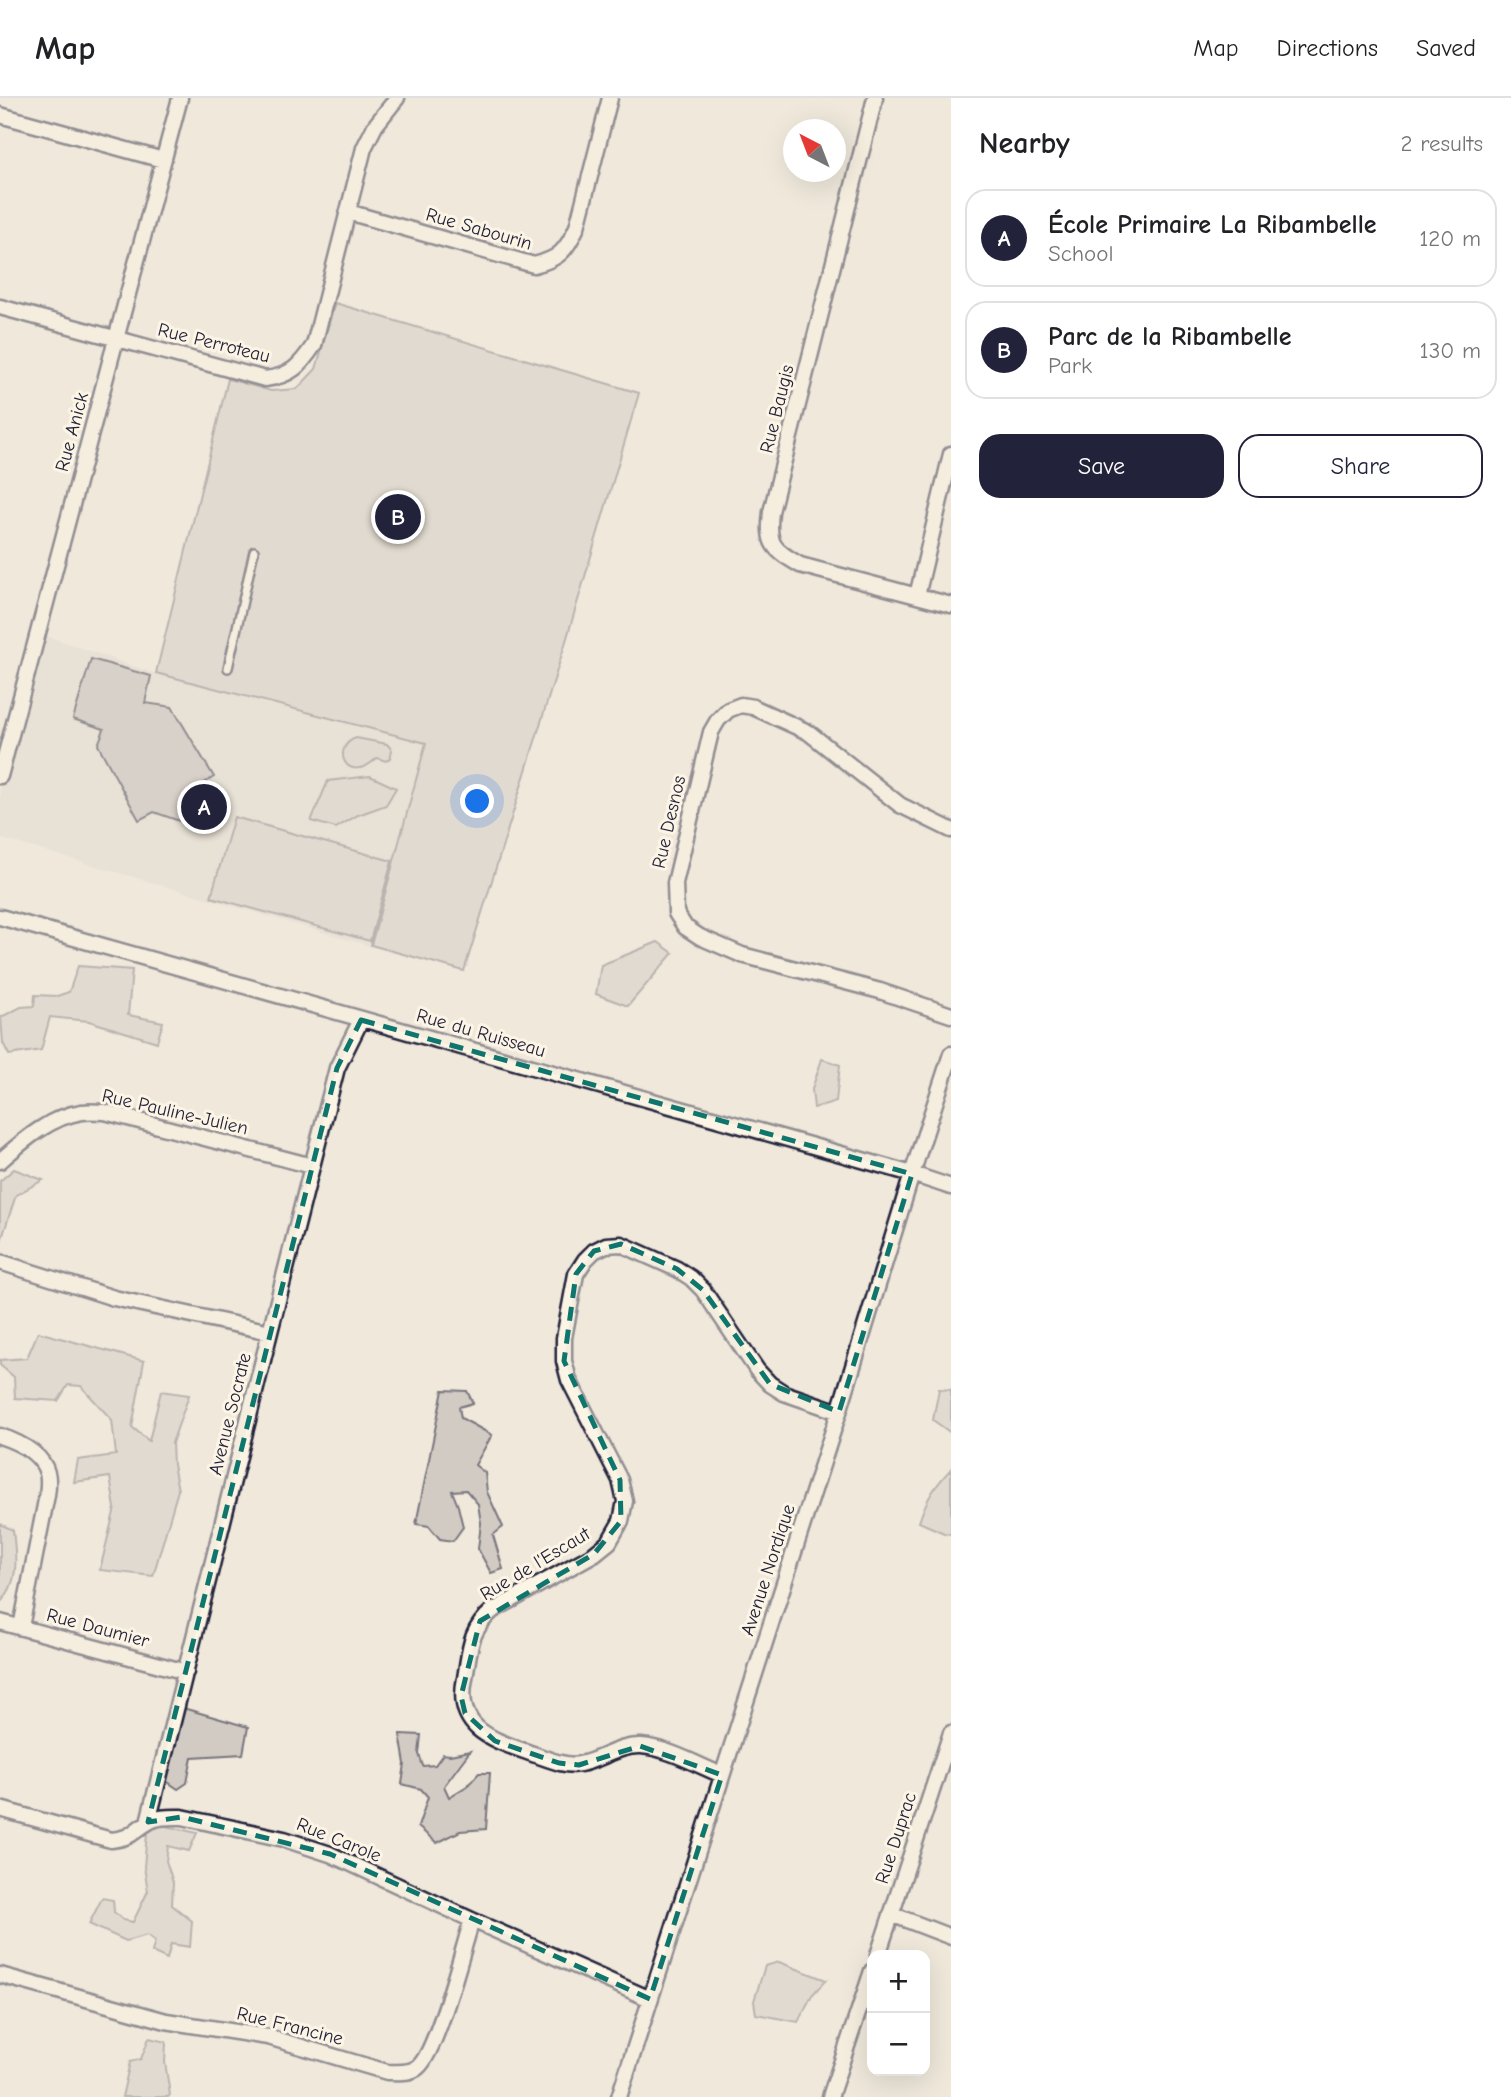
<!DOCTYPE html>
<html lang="en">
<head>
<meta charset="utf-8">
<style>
	:root { --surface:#fff; --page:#f6f6f6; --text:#202124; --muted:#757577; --line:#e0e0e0; --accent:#22223b }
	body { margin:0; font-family:"Comic Neue",sans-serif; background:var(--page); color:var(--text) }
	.controls { position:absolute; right:21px; bottom:21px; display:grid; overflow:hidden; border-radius:14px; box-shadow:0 7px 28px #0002 }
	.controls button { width:63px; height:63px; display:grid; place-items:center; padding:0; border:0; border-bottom:2px solid var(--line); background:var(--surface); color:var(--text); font:35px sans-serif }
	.compass { position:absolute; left:783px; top:21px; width:63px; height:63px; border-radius:50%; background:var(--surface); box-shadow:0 7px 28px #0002; rotate:318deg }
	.you { position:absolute; left:478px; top:704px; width:24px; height:24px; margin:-18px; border:5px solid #fff; border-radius:50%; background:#1a73e8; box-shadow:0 0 0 10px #1a73e833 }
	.badge { display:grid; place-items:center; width:46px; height:46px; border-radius:50%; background:var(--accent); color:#fff; font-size:23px; font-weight:700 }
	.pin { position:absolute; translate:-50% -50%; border:4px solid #fff; box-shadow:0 2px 7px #0006 }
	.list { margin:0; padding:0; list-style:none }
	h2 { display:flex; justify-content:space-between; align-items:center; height:91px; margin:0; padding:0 28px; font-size:30px }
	h2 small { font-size:23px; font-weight:400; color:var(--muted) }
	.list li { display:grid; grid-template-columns:46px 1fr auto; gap:21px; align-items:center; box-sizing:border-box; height:98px; margin:0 14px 14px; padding:0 14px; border:2px solid var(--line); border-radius:21px }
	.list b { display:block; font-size:26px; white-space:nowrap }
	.list p { margin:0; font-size:23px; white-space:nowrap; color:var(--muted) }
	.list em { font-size:23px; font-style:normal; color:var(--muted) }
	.actions { display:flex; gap:14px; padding:21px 28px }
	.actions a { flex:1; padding:16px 0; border:2px solid var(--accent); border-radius:21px; text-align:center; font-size:24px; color:var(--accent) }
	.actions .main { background:var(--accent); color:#fff }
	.map { position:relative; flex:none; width:951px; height:1999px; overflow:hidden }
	header { display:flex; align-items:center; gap:42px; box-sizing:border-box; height:98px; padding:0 35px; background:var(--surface); border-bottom:2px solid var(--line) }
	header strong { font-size:33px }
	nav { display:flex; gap:38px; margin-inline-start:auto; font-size:24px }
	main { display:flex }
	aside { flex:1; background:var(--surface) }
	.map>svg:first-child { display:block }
	.built { fill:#e0d9cf }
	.green { fill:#d1cbc3; stroke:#7a767f; stroke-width:2 }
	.building { fill:#bcb7b3; stroke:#22223b; stroke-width:2 }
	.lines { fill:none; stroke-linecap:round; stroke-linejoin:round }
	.service-casing { stroke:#22223b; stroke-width:12 }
	.minor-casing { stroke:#22223b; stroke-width:19 }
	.service { stroke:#fcf5e5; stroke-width:7 }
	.minor { stroke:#fcf5e5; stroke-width:14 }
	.marked { fill:none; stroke:#0f766e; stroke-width:5; stroke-dasharray:14 9; stroke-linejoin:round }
	.labels { text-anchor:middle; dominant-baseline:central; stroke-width:6; stroke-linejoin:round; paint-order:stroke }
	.street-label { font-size:19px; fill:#22223b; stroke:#fcf5e5 }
</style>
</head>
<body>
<header>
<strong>Map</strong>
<nav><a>Map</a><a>Directions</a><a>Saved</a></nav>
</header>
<main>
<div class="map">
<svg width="951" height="1999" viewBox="0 0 951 1999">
	<rect width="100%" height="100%" fill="#efe8db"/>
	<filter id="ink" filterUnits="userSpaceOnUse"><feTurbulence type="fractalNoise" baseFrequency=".0143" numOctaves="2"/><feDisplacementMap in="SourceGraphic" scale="14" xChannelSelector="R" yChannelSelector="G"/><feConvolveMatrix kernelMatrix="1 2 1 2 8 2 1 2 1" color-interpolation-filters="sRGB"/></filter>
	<g filter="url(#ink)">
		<path class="built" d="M 38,535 L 150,574 L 426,645 L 371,846 L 408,859 L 0,740 L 0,678 Z"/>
		<path class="green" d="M 335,205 L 639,295 L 566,543 L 464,873 L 371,847 L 426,645 L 156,575 L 228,281 L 271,293 L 297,291 L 316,271 Z
			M 356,640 L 387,646 L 392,652 L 390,660 L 386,663 L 377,660 C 346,689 330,649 356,640 Z
			M 370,678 L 396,690 L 386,707 L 358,717 L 336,730 L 311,723 L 328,683 Z
			M 234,719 L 392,763 L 370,843 L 211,799 Z
			M 658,844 L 673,855 L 628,908 L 596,896 L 601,867 Z
			M 78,868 L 132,872 L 128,917 L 163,924 L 157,944 L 89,923 L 50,919 L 41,952 L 9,957 L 3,945 L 1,919 L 21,909 L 34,908 L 35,897 L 57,898 L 69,894 Z
			M 822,961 L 840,967 L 836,1003 L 814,1010 L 812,991 Z
			M 14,1071 L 43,1082 L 16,1097 L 0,1146 L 0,1083 Z
			M 38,1234 L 144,1263 L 132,1329 L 149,1343 L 161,1293 L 189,1297 L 172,1345 L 173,1367 L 178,1392 L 153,1478 L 100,1472 L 115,1410 L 110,1379 L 74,1384 L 78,1362 L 116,1357 L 112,1322 L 81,1288 L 68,1287 L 58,1303 L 15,1300 L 14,1279 L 0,1267 L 0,1262 L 27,1260 Z
			M 939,1291 L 951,1292 L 951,1335 L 933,1322 Z
			M 443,1292 L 467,1293 L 473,1305 L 459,1309 L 461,1320 L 492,1337 L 475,1367 L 485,1375 L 487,1394 L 503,1429 L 493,1437 L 503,1471 L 491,1475 L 478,1451 L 481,1425 L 478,1406 L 466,1392 L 452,1393 L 458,1408 L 463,1429 L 453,1443 L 440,1441 L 429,1428 L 416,1426 Z
			M 951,1371 L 951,1436 L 944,1435 L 919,1424 C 927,1400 934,1389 951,1371 Z
			M 0,1426 L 13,1432 C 16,1459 20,1484 0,1505 Z
			M 183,1610 L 248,1629 L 243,1656 L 192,1659 L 187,1685 L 178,1691 L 165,1682 Z
			M 400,1636 L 421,1637 L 419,1656 L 423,1668 L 435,1667 L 443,1656 L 450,1657 L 470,1653 L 444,1688 L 449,1699 L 467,1688 L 479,1675 L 490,1675 L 486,1731 L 460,1733 L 437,1745 L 418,1729 L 428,1699 L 421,1691 L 402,1686 L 405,1666 Z
			M 148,1724 L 197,1735 L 189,1753 L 168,1748 L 166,1763 L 173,1784 L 172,1807 L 192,1823 L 190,1849 L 171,1846 L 167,1861 L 152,1854 L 155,1843 L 147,1837 L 126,1843 L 89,1826 L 102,1800 L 113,1802 L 114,1814 L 123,1822 L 133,1824 L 148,1793 L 144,1769 Z
			M 779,1864 L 826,1882 L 812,1897 L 798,1924 L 756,1916 L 754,1903 L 765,1868 Z
			M 149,1940 L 166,1944 L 165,1964 L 170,1997 L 168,1999 L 122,1999 L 130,1964 L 141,1961 Z"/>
		<path class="building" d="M 91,561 L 151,578 L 145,605 L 172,609 L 214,679 L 198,689 L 188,726 L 154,714 L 139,722 L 98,647 L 104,631 L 73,621 Z"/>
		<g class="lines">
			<g class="service-casing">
				<path id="service" d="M 228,570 L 254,453"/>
			</g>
			<g class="minor-casing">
				<path id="minor" d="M 875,0 L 771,414 C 767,447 773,451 800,467 L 951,507
					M 0,17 L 163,62
					M 348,114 L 534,167 C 559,161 566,153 577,129 L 610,0
					M 0,209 L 265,281 C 291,278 300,268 314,247 L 364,50 L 375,28 L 397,0
					M 917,498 L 951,356
					M 0,678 L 180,0
					M 951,732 L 900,707 L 808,634 L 753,609 L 741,607 L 728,612 L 718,622 L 711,634 L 675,785 L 676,815 L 685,829 L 700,839 L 742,857 L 880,893 L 951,917
					M 0,819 L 912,1076 L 951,1089
					M 0,1063 C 23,1043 51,1018 82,1014 C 90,1013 98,1014 105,1014 L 312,1068
					M 0,1164 L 114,1200 L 270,1234
					M 0,1338 C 18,1344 42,1355 47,1375 C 49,1381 48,1390 47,1397 L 21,1529
					M 0,1524 L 186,1574
					M 722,1677 C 697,1667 668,1650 641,1648 C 619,1647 601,1662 580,1666 C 565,1669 548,1661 533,1656 C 493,1642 454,1632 465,1580 C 470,1552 469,1533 492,1513 L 594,1456 L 609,1444 L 621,1423 L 625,1403 L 620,1382 L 569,1282 L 564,1263 L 564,1240 L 576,1176 L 585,1162 L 594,1153 L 606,1147 L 621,1146 L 677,1171 L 691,1180 L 703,1192 L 757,1272 L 770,1286 L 784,1295 L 839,1314
					M 0,1711 L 111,1742 C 134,1739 130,1735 147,1725 C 157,1718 171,1719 182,1719 L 284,1741 L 330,1756 L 472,1822 L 650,1901
					M 148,1724 L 270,1234 L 337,970 L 361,922
					M 891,1816 L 951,1839
					M 878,1857 L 951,1635
					M 0,1877 L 166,1923 L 268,1939 L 387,1974 C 397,1974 410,1976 418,1969 C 437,1954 463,1850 472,1822
					M 619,1999 L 839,1314 L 912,1076 L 951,956
					M 830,1999 L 872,1873"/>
			</g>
			<use href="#service" class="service"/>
			<use href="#minor" class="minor"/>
		</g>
	</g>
	<path d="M0 0H951V1999H0ZM 361,922 L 912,1076 L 839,1314 L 770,1286 L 703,1192 L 677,1171 L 621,1146 L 594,1153 L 576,1176 L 564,1263 L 620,1382 L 621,1423 L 594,1456 L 480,1523 L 461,1598 L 465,1615 L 495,1643 L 559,1665 L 579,1667 L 640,1648 L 722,1677 L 650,1901 L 330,1756 L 182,1719 L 148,1724 L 337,970 Z" fill="#efe8db" fill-opacity=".55" fill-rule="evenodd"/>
	<path class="marked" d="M 361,922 L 912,1076 L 839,1314 L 770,1286 L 703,1192 L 677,1171 L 621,1146 L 594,1153 L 576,1176 L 564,1263 L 620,1382 L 621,1423 L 594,1456 L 480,1523 L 461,1598 L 465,1615 L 495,1643 L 559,1665 L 579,1667 L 640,1648 L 722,1677 L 650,1901 L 330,1756 L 182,1719 L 148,1724 L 337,970 Z"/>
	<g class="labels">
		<g class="street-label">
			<text transform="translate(479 131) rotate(16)">Rue Sabourin</text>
			<text transform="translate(214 245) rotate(14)">Rue Perroteau</text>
			<text transform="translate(777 311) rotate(-76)">Rue Baugis</text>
			<text transform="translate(72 334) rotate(-75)">Rue Anick</text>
			<text transform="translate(669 724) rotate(-77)">Rue Desnos</text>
			<text transform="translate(481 935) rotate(16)">Rue du Ruisseau</text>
			<text transform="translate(175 1014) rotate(13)">Rue Pauline-Julien</text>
			<text transform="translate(230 1316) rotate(-76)">Avenue Socrate</text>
			<text transform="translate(535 1466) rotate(-31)">Rue de l'Escaut</text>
			<text transform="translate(768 1472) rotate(-72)">Avenue Nordique</text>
			<text transform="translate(98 1530) rotate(15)">Rue Daumier</text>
			<text transform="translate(896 1740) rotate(-72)">Rue Duprac</text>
			<text transform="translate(339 1742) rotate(22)">Rue Carole</text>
			<text transform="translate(290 1928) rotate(14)">Rue Francine</text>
		</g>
	</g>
</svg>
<div class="controls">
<button>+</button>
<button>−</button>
</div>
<svg class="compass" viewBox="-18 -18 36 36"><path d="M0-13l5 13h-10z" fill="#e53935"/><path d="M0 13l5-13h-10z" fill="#757577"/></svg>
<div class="you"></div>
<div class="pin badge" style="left:204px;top:709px">A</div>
<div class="pin badge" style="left:398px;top:419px">B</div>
</div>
<aside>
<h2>Nearby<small>2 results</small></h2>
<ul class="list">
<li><span class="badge">A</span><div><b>École Primaire La Ribambelle</b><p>School</p></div><em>120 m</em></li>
<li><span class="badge">B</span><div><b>Parc de la Ribambelle</b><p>Park</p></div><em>130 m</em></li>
</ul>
<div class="actions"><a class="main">Save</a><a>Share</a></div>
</aside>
</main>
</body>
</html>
